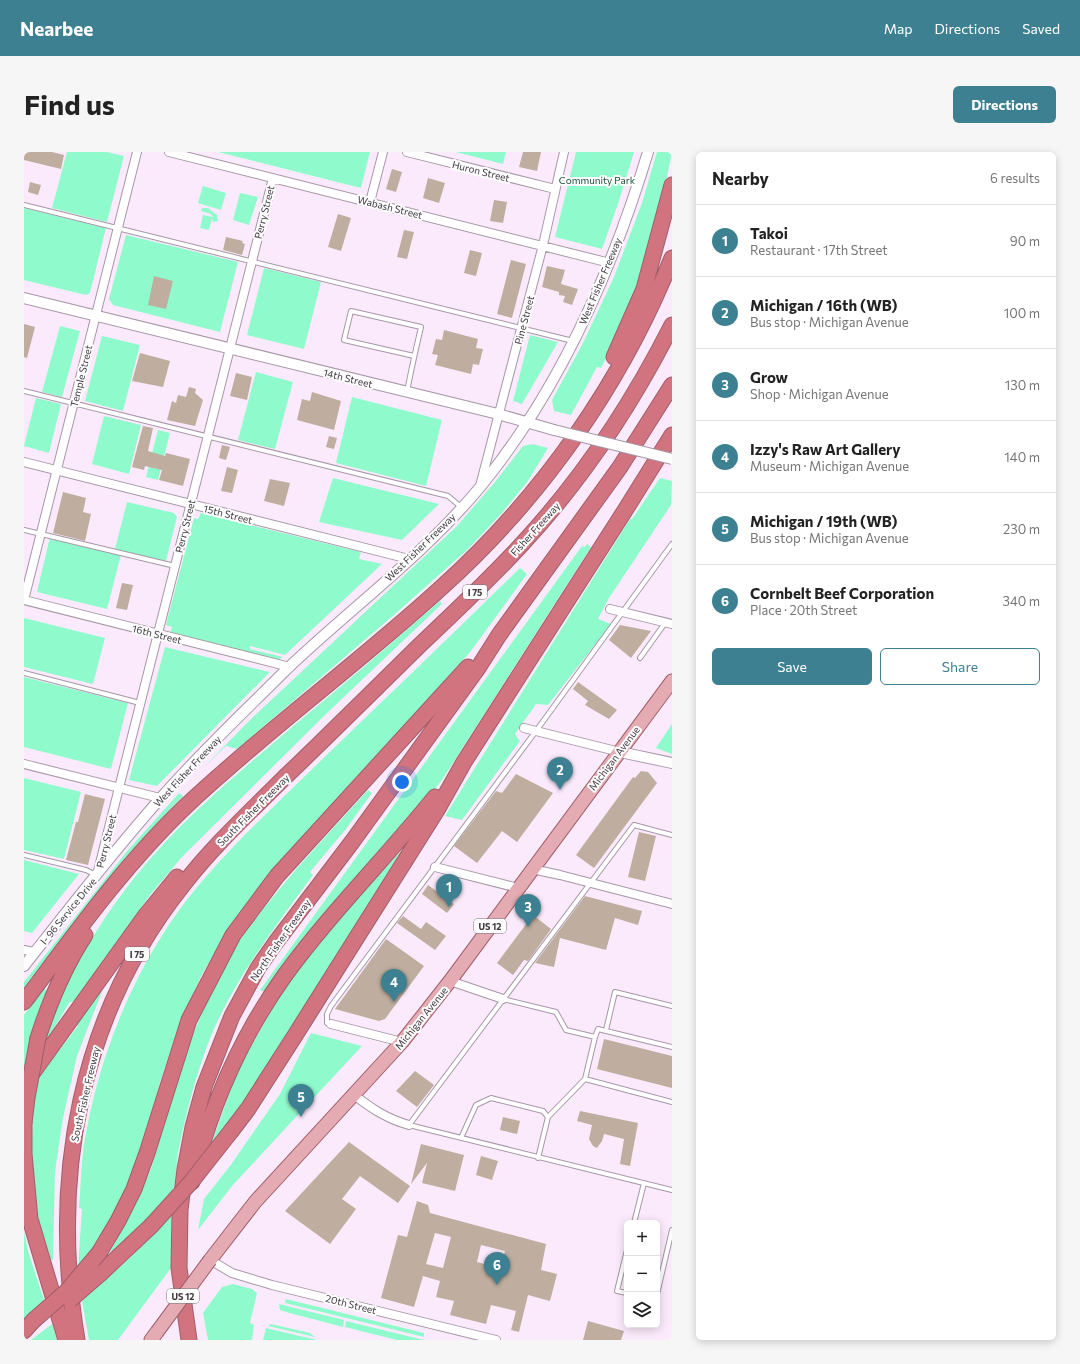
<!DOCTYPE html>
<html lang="en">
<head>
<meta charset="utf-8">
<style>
	:root { --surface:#fff; --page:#f6f6f6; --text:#222; --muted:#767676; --line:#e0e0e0; --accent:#3d8091 }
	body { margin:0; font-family:Commissioner,sans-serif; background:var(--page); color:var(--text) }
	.controls { position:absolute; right:12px; bottom:12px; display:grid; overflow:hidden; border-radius:6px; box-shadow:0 2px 10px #0003 }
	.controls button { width:36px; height:36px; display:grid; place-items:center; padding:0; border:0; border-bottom:1px solid var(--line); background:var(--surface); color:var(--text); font:20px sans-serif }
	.you { position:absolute; left:378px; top:630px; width:14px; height:14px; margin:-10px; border:3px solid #fff; border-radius:50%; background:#1a73e8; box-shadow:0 0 0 6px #1a73e833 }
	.badge { display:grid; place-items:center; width:26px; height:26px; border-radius:50%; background:var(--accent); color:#fff; font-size:13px; font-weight:700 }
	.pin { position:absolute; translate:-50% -33px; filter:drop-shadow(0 1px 2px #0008) }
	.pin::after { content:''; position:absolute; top:21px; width:14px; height:12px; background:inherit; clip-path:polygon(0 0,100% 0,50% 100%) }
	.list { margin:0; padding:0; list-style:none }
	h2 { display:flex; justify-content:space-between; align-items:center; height:52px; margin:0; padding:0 16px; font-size:17px }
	h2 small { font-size:13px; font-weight:400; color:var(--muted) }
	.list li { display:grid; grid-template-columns:26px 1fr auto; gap:12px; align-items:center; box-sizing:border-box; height:72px; padding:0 16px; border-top:1px solid var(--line) }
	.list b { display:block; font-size:15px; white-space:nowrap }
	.list p { margin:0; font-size:13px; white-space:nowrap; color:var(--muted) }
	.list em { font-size:13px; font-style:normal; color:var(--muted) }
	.actions { display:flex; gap:8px; padding:12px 16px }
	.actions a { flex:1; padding:9px 0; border:1px solid var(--accent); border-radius:6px; text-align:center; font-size:14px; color:var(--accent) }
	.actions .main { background:var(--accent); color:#fff }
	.icon { flex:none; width:22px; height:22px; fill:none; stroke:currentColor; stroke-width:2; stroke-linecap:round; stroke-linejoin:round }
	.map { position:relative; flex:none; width:648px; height:1188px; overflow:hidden; border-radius:6px }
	header { display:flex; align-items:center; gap:24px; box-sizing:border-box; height:56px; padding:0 20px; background:var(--accent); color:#fff }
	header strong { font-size:19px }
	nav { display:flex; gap:22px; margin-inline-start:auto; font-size:14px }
	.intro { display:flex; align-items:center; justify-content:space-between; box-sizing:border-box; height:96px; padding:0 24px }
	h1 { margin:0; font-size:28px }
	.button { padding:10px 18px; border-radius:6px; background:var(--accent); color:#fff; font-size:14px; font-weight:700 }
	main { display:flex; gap:24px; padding:0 24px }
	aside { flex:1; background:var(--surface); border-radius:6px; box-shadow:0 2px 10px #0003 }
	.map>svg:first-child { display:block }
	.green { fill:#8ffbcc }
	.building { fill:#bfae9f; fill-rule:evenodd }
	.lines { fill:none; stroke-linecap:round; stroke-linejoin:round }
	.service-casing { stroke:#a697a7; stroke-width:6 }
	.minor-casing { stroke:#a697a7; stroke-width:10 }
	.tertiary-casing { stroke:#a697a7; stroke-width:12 }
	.primary-casing { stroke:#9f5e69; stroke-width:15 }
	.motorway-casing { stroke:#9f5e69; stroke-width:17 }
	.service { stroke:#fff; stroke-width:4 }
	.minor { stroke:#fff; stroke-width:8 }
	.tertiary { stroke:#fff; stroke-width:10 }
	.primary { stroke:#e4abb3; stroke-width:13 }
	.motorway { stroke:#d27380; stroke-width:15 }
	.tertiary-bridge-casing { stroke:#a697a7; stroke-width:12; stroke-linecap:butt }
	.primary-bridge-casing { stroke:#9f5e69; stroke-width:15; stroke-linecap:butt }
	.motorway-bridge-casing { stroke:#9f5e69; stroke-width:17; stroke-linecap:butt }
	.tertiary-bridge { stroke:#fff; stroke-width:10 }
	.primary-bridge { stroke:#e4abb3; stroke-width:13 }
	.motorway-bridge { stroke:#d27380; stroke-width:15 }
	.labels { text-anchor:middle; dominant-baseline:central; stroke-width:4; stroke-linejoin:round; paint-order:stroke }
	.shield { fill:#fdfdfd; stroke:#787378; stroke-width:1 }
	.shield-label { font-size:9px; font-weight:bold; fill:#3f383f }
	.street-label { font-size:10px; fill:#3f383f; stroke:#fdfdfd }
	.park-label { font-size:10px; fill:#1b4c38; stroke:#fdfdfd }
</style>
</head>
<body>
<header>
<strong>Nearbee</strong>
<nav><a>Map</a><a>Directions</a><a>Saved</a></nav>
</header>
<div class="intro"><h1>Find us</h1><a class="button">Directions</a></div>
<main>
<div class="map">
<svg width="648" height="1188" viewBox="0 0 648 1188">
	<rect width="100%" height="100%" fill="#fbeafb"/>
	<path class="green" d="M 43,0 L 83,0 L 100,4 L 83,70 L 28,56 Z
		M 194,0 L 346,0 L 337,36 Z
		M 432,0 L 482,0 L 479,12 Z
		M 552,0 L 610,0 L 594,52 L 578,97 L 531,85 Z
		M 633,0 L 648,0 C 634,74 613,149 577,216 L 573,215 L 547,263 L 530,259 L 528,248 L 559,191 L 590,125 L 618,51 Z
		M 179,34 L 202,41 L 197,58 L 174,51 Z
		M 216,41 L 234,45 L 225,73 L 209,68 Z
		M 0,56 L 82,76 L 66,141 L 62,143 L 0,128 Z
		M 178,56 L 184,56 L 193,63 L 194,69 L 189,70 L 188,66 L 185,78 L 176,76 L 179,63 L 189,65 L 187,62 L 177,59 Z
		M 102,83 L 214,110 L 196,180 L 89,153 L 85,147 Z
		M 240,116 L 297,130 L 280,197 L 223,183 Z
		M 36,174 L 56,179 L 38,245 L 18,240 Z
		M 506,183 L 534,190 L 498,252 L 489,249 Z
		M 78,184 L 116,193 L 99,259 L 61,249 Z
		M 232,220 L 269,230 L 251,297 L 214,288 Z
		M 328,245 L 418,268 L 402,334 L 312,311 Z
		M 12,246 L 37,252 L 25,301 L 0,294 Z
		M 80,264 L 117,273 L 105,322 L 68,312 Z
		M 134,278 L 146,281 L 134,328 L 122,325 Z
		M 509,292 L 524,296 L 504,329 L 477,362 L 443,398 L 370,463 L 213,597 L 202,594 L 179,616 L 227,567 L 433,374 L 471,330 L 499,294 Z
		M 309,326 L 415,352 L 378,388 L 295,370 Z
		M 636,326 L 648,329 L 647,353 L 585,446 L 574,467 L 587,472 L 524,553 L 512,552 L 491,582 L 496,589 L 438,668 L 421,664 L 606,367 L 608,367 Z
		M 103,350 L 150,361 L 153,365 L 142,409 L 91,397 Z
		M 177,361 L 337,400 L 335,407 L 358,412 L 261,503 L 226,494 L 226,497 L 259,505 L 254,508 L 146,481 L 148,475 L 142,473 L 145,461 L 170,366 L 174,367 Z
		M 26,385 L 97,403 L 83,457 L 13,440 Z
		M 563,392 L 567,395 L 418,628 C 361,701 295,766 240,840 L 236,838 L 558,394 L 561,395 Z
		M 496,416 L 503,422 L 447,499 L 311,651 L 207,774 L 178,822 L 153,879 L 137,927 L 116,1006 L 96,1050 L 69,1100 L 54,1116 L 58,1057 L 55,1056 C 57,1030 57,1002 63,976 C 76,908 102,840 139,782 C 176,723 229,675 279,626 C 351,556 424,487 496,416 Z
		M 416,449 L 418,452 L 301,563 L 158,705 L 126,743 L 52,848 L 45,851 L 20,893 C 47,801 110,715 181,651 C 209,625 239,600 268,575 C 318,534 367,492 416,449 Z
		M 0,466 L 81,486 L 69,532 L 0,515 Z
		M 141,495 L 246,520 L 133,634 L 105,628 Z
		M 0,525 L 104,551 L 87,617 L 0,595 Z
		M 648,572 L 648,602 L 632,596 Z
		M 0,626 L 57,640 L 40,707 L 0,698 Z
		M 344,638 L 348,641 L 322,677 L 286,720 L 289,723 C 252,774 211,826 187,884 C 172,922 162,961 154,1001 C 152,1013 153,1028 148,1040 C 145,1051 100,1089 89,1099 L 86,1100 L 112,1052 L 127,1017 L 162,901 L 177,863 L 213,792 L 239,757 L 274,715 Z
		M 155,641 L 159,644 C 99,704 50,773 0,840 L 0,830 L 104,698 Z
		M 379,697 L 382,699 L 213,961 L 187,993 L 213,920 L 248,857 L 270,823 L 326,754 Z
		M 0,708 L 55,722 L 8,781 L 0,779 Z
		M 76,835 L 79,837 L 53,904 L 39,966 L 31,1020 L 29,1108 L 24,1109 L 15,1069 L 7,1014 L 9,957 L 13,927 L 54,874 L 51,871 Z
		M 20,836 L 23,839 L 7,889 L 0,919 L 0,863 Z
		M 287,881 L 338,894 L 208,1034 L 174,1078 L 180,1047 L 206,1014 L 256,942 Z
		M 147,1063 L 147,1116 L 94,1188 L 65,1188 L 58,1149 L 108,1104 Z
		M 0,1079 L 4,1099 L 21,1151 L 0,1169 Z
		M 209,1132 L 228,1137 L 233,1141 L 226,1171 L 230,1173 L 228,1188 L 184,1188 L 179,1161 L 198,1135 Z
		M 262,1147 L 400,1181 L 400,1185 L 261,1151 Z
		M 255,1152 L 320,1168 L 319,1175 L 262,1160 L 256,1158 Z
		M 322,1169 L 400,1188 L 373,1188 L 321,1175 Z
		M 28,1172 L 33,1188 L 7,1188 Z
		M 247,1172 L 286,1181 L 291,1185 L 244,1174 Z
		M 242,1176 L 293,1188 L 239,1188 Z"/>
	<path class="building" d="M 0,0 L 28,0 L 40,3 L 37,17 L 0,8 Z
		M 499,0 L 517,0 L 513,19 L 495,15 Z
		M 368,17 L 378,20 L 372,40 L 362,37 Z
		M 404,26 L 421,31 L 415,51 L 399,46 Z
		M 6,30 L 17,33 L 14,43 L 4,40 Z
		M 470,48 L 483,50 L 479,71 L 466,69 Z
		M 314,62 L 327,66 L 317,99 L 304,95 Z
		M 380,78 L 390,80 L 383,107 L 373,105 Z
		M 202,85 L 219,89 L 218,91 L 221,92 L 218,103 L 199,98 Z
		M 446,98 L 458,101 L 452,124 L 440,121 Z
		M 487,108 L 502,112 L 488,166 L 473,162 Z
		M 523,114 L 541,118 L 537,132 L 554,137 L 548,153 L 539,150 L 541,144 L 535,143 L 535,140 L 518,135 Z
		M 130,124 L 149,129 L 142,157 L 124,153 Z
		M 0,172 L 11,175 L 3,206 L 0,205 Z
		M 420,178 L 454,187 L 452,196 L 459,197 L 455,213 L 449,212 L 447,222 L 411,213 L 414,203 L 408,202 L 412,187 L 418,188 Z
		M 116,201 L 146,209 L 139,235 L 108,229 Z
		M 212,221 L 228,225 L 223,248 L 206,244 Z
		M 165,235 L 172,237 L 171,241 L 179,248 L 171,274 L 143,268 L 148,249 L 152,251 L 154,243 L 162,245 Z
		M 288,240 L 317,249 L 310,278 L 273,268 L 278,247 L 286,249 Z
		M 119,274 L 129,276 L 124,299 L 141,304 L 142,301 L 166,307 L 159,334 L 135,328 L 138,318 L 121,314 L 120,318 L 108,315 Z
		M 305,284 L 313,286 L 310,297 L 302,295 Z
		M 198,293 L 206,295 L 202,308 L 195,306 Z
		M 203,315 L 214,318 L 208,341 L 197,339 Z
		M 246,327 L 266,331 L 260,354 L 240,349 Z
		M 39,340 L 62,346 L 59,360 L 67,362 L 61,389 L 29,381 Z
		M 98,431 L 109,433 L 103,458 L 92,456 Z
		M 596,473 L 627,479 L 607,506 L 585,488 Z
		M 554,530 L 593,558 L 585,567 L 561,553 L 564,549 L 549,537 Z
		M 617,619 L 624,620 L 633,631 L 570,716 L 552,703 L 609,625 L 611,626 Z
		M 492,622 L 529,641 L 493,690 L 478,679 L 453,711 L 430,694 L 472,639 L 478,641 Z
		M 61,642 L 81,647 L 64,713 L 42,708 L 52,670 L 54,670 Z
		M 615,680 L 632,684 L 621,729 L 604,725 Z
		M 404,733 L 430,752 L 423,761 L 398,742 Z
		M 561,744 L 618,759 L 614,773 L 591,766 L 582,798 L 536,786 L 530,815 L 511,811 Z
		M 509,763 L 527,777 L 504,809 L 500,808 L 489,823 L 473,811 Z
		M 379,764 L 397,777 L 402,770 L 422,784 L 411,798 L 373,771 Z
		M 362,787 L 400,814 L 361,867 L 355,869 L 311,857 Z
		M 580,887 L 648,904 L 648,936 L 573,917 Z
		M 391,919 L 410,933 L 393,955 L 372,939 Z
		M 556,959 L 614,971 L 606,1014 L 596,1012 L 600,987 L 580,982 L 578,989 L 573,996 L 569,994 L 565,987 L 568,973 L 553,969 Z
		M 479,965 L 496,969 L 493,982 L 476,978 Z
		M 325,990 L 386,1034 L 374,1051 L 336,1024 L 318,1047 L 332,1057 L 306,1092 L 261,1059 Z
		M 397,992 L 440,1003 L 431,1039 L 398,1031 L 403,1011 L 387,1032 Z
		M 457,1004 L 474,1009 L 468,1028 L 452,1023 Z
		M 393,1049 L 404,1053 L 406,1061 L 522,1092 L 517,1118 L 533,1122 L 526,1149 L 504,1143 L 495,1180 L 487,1178 L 492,1159 L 467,1153 L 462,1172 L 426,1163 L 430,1149 L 412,1145 L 416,1129 L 399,1124 L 390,1155 L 357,1146 L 374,1083 L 383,1085 ZM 411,1081 L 427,1085 L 419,1116 L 402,1112 ZM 457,1093 L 481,1099 L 476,1116 L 453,1110 Z
		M 564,1169 L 600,1179 L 597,1188 L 559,1188 Z"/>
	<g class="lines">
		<g class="service-casing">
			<path id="service" d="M 0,53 L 549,189
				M 0,239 L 424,344 L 437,355
				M 383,240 C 387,218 392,197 397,175 L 327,159 L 320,188 L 390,204
				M 0,378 L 151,414
				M 616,506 L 641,471
				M 0,521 L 116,551
				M 648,683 L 610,673 L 385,973 L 648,1038
				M 0,703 L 62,718 L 72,723
				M 479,847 L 532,860 L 542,878 L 571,885 L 561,927 L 648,950
				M 307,872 L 303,871 L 303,862 L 307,854 L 512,579 L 648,392
				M 582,878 L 591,840 L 648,854
				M 571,885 L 574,877 L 648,895
				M 524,965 L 561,927
				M 437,986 L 452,953 L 467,946 L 519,959 L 524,965 L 514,1006
				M 610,1071 L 620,1031
				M 603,1098 L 593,1139 L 603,1141
				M 633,1142 L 648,1078"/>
		</g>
		<g class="minor-casing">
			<path id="minor" d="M 145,0 L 586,111
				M 383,0 L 531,37
				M 346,50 L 359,0
				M 0,310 L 385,407
				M 456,334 L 519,93 L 540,0
				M 0,448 L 113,0
				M 0,448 L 266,515
				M 586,457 L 648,472
				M 500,576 L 596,600
				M 0,612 L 136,646
				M 411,715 L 494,736
				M 508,717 L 536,723 L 648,752
				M 74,719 L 249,26
				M 0,798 L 10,800
				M 426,829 L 479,847
				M 307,872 L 378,890
				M 330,943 C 347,956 363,967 385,973
				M 186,1108 L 208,1121 L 248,1133 L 472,1188"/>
		</g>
		<g class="tertiary-casing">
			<path id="tertiary" d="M 0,146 L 474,262 L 530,278
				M 596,600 L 648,611
				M 0,814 C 44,758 88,701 135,648 C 175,602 220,560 263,517 C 327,456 400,403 457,334 C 536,237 588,119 624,0"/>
		</g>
		<g class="primary-casing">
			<path id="primary" d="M 186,1108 L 231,1050 L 378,890 L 426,829 L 648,529
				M 127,1188 L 133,1180"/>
		</g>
		<g class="motorway-casing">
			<path id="motorway" d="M 590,205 L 620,137 L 648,33
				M 0,850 C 51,782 101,712 163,653 C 244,577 335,511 418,435 C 518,345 598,231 648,106
				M 14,886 C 26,849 40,815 61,783
				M 4,927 L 122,763 L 153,725
				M 0,971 L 0,1002 L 6,1067 L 42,1188
				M 208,978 L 224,957 L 272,882 L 413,658 L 440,610 L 600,360 L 648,283
				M 168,1030 C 186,955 216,886 261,823 C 307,760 363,705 411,645
				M 75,1101 L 94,1069 L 110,1037 L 123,1001 L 165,868 L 209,783 L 253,724 L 444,515
				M 77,1121 L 127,1074
				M 0,1179 L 10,1168
				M 53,1188 C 26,1026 55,863 159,733 C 189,694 226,660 261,625 C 307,581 352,536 398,491 C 432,459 467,426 499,391 C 559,326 608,252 648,173
				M 165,1188 L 155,1116 L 156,1058 L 161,1017 L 169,975 L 180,935 L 208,864 L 234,816 L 252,790 L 328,690 L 454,516 L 475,483 L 596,315 L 648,233"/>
		</g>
		<use href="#service" class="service"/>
		<use href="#minor" class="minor"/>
		<use href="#tertiary" class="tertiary"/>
		<use href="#primary" class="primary"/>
		<use href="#motorway" class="motorway"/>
		<g class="tertiary-bridge-casing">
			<path id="tertiary-bridge" d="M 530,278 L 648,307"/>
		</g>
		<g class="primary-bridge-casing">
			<path id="primary-bridge" d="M 133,1180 L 186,1108"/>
		</g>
		<g class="motorway-bridge-casing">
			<path id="motorway-bridge" d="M 0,971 L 3,946 L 14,886
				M 127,1074 L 167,1030 L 208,978
				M 46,1148 L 77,1121
				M 10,1168 L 42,1140 L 75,1101"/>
		</g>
		<use href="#tertiary-bridge" class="tertiary-bridge"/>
		<use href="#primary-bridge" class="primary-bridge"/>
		<use href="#motorway-bridge" class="motorway-bridge"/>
	</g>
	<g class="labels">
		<g class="shield">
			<rect x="439" y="433" width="24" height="14" rx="3"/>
			<rect x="450" y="767" width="32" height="14" rx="3"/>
			<rect x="101" y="795" width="24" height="14" rx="3"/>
			<rect x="143" y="1137" width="32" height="14" rx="3"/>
		</g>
		<g class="shield-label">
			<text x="451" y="440">I 75</text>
			<text x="466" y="774">US 12</text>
			<text x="113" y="802">I 75</text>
			<text x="159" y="1144">US 12</text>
		</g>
		<g class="street-label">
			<text transform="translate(457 19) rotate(14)">Huron Street</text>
			<text transform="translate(366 55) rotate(14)">Wabash Street</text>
			<text transform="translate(240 60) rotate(-76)">Perry Street</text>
			<text transform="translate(576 129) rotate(-67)">West Fisher Freeway</text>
			<text transform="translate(500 168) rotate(-75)">Pine Street</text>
			<text transform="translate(57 224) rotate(-76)">Temple Street</text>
			<text transform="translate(324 226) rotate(14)">14th Street</text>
			<text transform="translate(204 362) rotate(14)">15th Street</text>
			<text transform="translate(161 374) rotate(-76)">Perry Street</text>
			<text transform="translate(511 377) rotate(-48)">Fisher Freeway</text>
			<text transform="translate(396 395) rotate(-44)">West Fisher Freeway</text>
			<text transform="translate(133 482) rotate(14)">16th Street</text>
			<text transform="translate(590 606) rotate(-53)">Michigan Avenue</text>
			<text transform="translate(163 619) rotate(-47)">West Fisher Freeway</text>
			<text transform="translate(229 658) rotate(-45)">South Fisher Freeway</text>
			<text transform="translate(82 689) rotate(-76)">Perry Street</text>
			<text transform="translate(44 759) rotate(-51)">I- 96 Service Drive</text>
			<text transform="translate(256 788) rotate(-55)">North Fisher Freeway</text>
			<text transform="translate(397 866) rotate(-51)">Michigan Avenue</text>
			<text transform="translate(61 942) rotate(-77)">South Fisher Freeway</text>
			<text transform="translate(327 1152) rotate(14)">20th Street</text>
		</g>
		<g class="park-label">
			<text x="573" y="28">Community Park</text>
		</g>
	</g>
</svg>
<div class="controls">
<button>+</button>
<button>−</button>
<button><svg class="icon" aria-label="layers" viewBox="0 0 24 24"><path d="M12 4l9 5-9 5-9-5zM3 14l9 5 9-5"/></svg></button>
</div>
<div class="you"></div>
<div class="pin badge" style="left:425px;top:755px">1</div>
<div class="pin badge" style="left:536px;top:638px">2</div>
<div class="pin badge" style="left:504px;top:775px">3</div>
<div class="pin badge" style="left:370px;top:850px">4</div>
<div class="pin badge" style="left:277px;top:965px">5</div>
<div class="pin badge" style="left:473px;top:1133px">6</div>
</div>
<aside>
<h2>Nearby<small>6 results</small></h2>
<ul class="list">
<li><span class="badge">1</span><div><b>Takoi</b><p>Restaurant · 17th Street</p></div><em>90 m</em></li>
<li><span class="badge">2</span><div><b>Michigan / 16th (WB)</b><p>Bus stop · Michigan Avenue</p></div><em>100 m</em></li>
<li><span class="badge">3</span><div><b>Grow</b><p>Shop · Michigan Avenue</p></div><em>130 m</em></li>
<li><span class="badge">4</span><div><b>Izzy's Raw Art Gallery</b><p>Museum · Michigan Avenue</p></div><em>140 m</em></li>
<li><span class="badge">5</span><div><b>Michigan / 19th (WB)</b><p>Bus stop · Michigan Avenue</p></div><em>230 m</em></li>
<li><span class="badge">6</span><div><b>Cornbelt Beef Corporation</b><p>Place · 20th Street</p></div><em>340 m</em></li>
</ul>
<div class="actions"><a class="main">Save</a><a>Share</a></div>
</aside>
</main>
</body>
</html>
